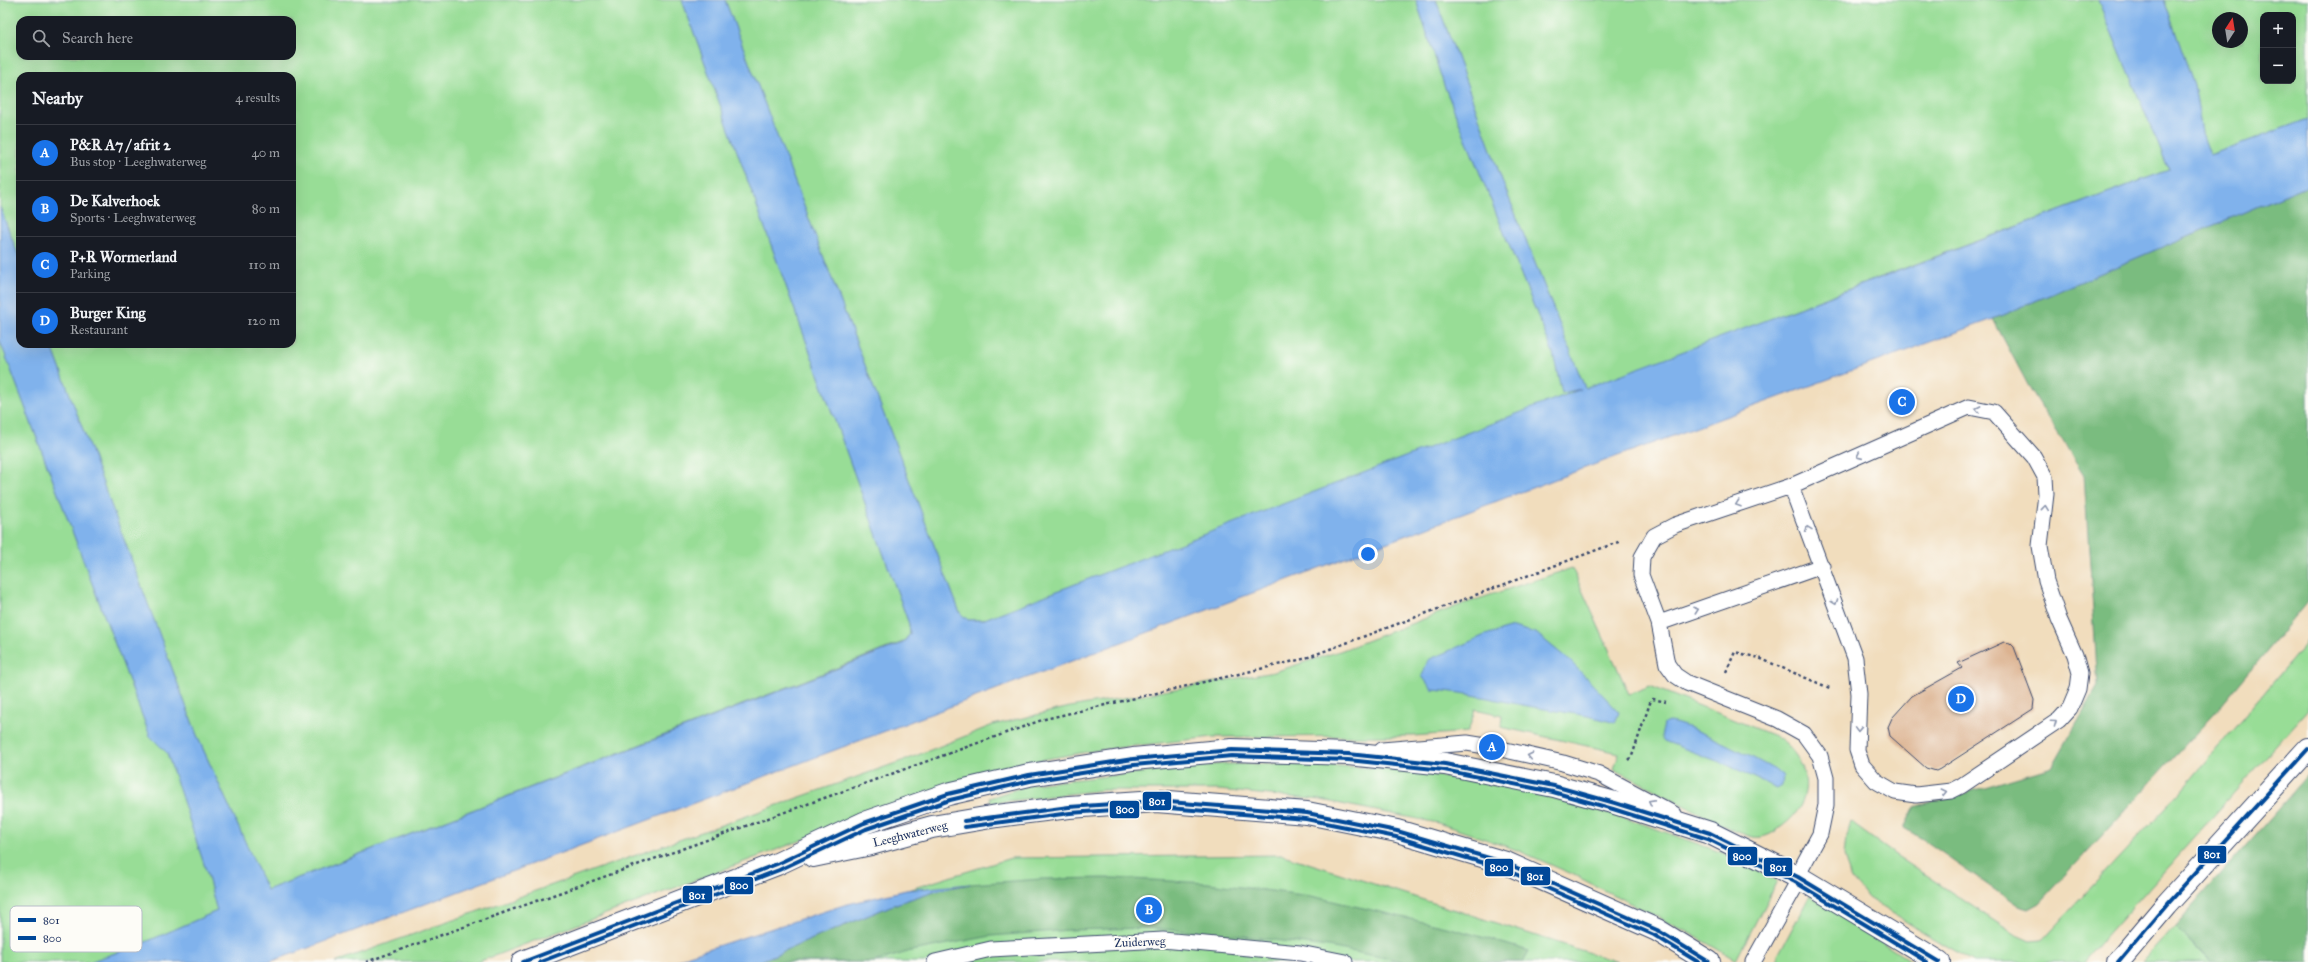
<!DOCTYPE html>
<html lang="en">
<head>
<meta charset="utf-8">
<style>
	:root { --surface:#171b24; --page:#242831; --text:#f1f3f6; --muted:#9ea1a6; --line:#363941; --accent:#1a73e8 }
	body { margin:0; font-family:"IM FELL Great Primer",serif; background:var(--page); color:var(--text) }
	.controls { position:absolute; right:12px; top:12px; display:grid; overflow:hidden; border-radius:8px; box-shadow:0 4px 16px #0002 }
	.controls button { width:36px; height:36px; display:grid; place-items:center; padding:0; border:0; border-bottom:1px solid var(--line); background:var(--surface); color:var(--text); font:20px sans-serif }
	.compass { position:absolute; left:2212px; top:12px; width:36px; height:36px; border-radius:50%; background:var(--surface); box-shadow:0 4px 16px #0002; rotate:12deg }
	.you { position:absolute; left:1368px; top:554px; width:14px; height:14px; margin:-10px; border:3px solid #fff; border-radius:50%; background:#1a73e8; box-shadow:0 0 0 6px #1a73e833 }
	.badge { display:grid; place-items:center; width:26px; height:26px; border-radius:50%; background:var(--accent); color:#fff; font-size:13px; font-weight:700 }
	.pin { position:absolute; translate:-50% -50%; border:2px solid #fff; box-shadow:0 1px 4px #0006 }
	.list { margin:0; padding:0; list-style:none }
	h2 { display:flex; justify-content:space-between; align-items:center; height:52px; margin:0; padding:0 16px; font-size:17px }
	h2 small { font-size:13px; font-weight:400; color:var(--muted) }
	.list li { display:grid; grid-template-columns:26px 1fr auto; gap:12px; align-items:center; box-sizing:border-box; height:56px; padding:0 16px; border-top:1px solid var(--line) }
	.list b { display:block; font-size:15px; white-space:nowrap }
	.list p { margin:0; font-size:13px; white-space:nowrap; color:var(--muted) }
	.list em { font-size:13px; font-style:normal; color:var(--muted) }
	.icon { flex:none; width:22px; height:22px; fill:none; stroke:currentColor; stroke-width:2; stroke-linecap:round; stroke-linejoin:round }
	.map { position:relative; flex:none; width:2308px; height:962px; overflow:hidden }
	.search { position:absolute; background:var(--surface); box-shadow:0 4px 16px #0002; left:16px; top:16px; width:280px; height:44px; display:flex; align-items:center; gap:10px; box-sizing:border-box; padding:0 14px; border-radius:12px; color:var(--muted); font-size:15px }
	.panel { position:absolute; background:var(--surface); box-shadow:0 4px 16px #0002; left:16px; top:72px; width:280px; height:276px; border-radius:12px }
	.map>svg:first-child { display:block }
	.green { fill:#98dd96; stroke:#5a867a; fill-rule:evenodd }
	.forest { fill:#7abc7f; stroke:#4a766e }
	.water { fill:#80b2ec; stroke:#4e70a5 }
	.building { fill:#dcb290 }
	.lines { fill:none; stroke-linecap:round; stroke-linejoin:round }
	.lane-casing { stroke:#3b496c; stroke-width:17 }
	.secondary-casing { stroke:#3b496c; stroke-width:24 }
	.highway-casing { stroke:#3b496c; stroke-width:24 }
	.path { stroke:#3b496c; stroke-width:2.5; stroke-dasharray:3 3; stroke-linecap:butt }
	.lane { stroke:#fff; stroke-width:15 }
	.secondary { stroke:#fff; stroke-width:22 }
	.highway { stroke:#fff; stroke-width:22 }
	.bus-1-casing { stroke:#fdfcf7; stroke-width:7 }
	.bus-2-casing { stroke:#fdfcf7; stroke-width:7 }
	.bus-1 { stroke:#004899; stroke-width:4 }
	.bus-2 { stroke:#004899; stroke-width:4 }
	.oneway { stroke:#8d97ae }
	.labels { text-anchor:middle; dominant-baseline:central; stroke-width:4; stroke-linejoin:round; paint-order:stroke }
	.street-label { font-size:12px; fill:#1b2f5e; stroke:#fdfcf7 }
	.key { fill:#fdfcf7; stroke:#b9bec9; stroke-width:1 }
	.key-label { font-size:11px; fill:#1b2f5e }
	.line-badge { stroke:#fdfcf7; stroke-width:1.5 }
	.badge-label { font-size:11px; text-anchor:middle; font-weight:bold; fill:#fff }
</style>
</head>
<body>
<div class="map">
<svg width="2308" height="962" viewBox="0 0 2308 962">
	<rect width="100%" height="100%" fill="#fdfcf7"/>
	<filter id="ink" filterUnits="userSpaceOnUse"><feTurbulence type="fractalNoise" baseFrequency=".025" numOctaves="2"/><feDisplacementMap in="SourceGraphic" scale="8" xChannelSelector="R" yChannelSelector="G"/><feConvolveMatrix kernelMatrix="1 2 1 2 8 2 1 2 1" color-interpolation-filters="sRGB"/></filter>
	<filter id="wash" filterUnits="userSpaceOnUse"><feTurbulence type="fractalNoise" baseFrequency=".012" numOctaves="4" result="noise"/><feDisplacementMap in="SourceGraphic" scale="16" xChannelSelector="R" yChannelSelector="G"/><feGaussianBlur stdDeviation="0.9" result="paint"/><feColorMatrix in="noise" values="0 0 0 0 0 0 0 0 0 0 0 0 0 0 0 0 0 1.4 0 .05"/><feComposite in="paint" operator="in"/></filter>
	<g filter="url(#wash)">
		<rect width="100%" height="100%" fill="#f1ddbd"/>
		<path class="green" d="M 0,0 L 682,0 L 909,624 L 910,634 L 903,642 L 267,890 L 198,738 L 51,344 L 292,344 L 292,76 L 20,76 L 20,260 L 0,207 ZM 20,20 L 292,20 L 292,56 L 20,56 Z
			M 725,0 L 1416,0 L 1444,85 L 1553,353 L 1562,393 L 1585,388 L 1503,183 L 1436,0 L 2098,0 L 2169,170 L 1862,284 L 982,620 L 967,620 L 960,613 Z
			M 2164,0 L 2308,0 L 2308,119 L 2210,155 L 2202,133 L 2194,85 ZM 2263,15 L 2293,15 L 2293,81 L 2263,81 ZM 2218,18 L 2242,18 L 2242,42 L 2218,42 Z
			M 0,341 L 150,736 L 167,753 L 207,873 L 217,911 L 139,945 L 89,962 L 0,962 Z
			M 1572,568 L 1629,694 L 1650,686 L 1775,736 C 1811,759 1818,801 1781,827 C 1774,833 1763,839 1753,837 C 1736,833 1719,823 1703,815 C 1673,799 1643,784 1614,769 L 1619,753 L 1501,727 L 1502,715 L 1475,709 L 1468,732 L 1413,736 L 1213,737 L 1099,750 L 1022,763 L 813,836 L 478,962 L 335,962 L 913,757 L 993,725 L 1070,707 L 1274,672 L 1340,651 L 1463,604 Z
			M 2308,641 L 2308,710 L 2083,962 L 1974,962 L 1913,926 L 1868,898 L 1851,879 L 1844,856 L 1846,836 L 1850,822 L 1894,854 L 2014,934 L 2030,941 L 2042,940 L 2182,790 Z
			M 1222,764 L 1308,764 L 1403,770 L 1516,788 L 1629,819 L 1723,853 L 1777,881 L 1736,960 L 1691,934 L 1572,874 L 1517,850 L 1438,823 L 1321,800 L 1218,790 L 1103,790 L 991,803 L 989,798 L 1032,784 Z
			M 1283,855 L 1618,962 L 674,962 L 1011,858 Z
			M 1810,895 L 1912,962 L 1778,962 L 1778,955 Z
			M 2175,926 L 2209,960 L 2212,962 L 2142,962 Z"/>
		<path class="forest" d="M 2308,185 L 2308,601 L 2220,707 L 2040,903 L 2029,909 L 2019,906 L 1924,840 L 1904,828 L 1914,808 L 2052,767 L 2098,686 L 2084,475 L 2028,385 L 1993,319 Z
			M 2308,775 L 2308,962 L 2212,962 L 2175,926 Z
			M 1112,878 L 1208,883 L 1311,896 L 1458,930 L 1529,951 L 1523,962 L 1407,962 L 1328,947 L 1236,935 L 1145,928 L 1069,930 L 991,936 L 911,951 L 874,962 L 758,962 L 893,905 L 937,890 L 970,884 L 1042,879 Z"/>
		<path class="water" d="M 682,0 L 725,0 L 960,613 L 968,620 L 982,620 L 1581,389 L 1562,393 L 1553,353 L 1444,85 L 1416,0 L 1436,0 L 1503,183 L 1585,388 L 2169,170 L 2098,0 L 2164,0 L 2194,85 L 2202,133 L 2210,155 L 2308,119 L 2308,185 L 1993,319 L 1585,468 L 295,953 L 269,962 L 89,962 L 139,945 L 217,911 L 207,873 L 167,753 L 150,736 L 0,341 L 0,207 L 20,260 L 20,344 L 51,344 L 198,738 L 267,890 L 903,643 L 910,634 L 909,624 Z
			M 1513,627 L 1536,633 L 1570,661 L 1619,712 L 1615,723 C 1587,714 1558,712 1528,706 C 1495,700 1466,692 1432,690 L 1422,676 L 1428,660 L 1485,635 Z
			M 1668,722 C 1689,723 1754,758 1775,770 L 1783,777 L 1782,785 L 1777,788 L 1725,764 L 1664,741 L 1661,737 L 1664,724 Z
			M 970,884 L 937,890 L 893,905 L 758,962 L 674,962 L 689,955 L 844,905 L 906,890 Z"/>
		<g id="blocks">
			<path class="building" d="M 2004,642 L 2010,643 L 2014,647 L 2034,700 L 2033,709 L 1940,769 L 1936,771 L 1926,768 L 1890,736 L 1888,727 L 1892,718 L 1912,696 L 1962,668 L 1958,663 Z"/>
		</g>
	</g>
	<g filter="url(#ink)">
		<use href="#blocks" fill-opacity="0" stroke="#3b496c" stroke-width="1"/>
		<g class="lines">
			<g class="lane-casing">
				<path id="lane" d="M 1659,623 L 1822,566
					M 1382,750 L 1467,743 L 1492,747 L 1563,763 L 1599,774 L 1674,814
					M 935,962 L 991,949 L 1163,940 L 1300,953 L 1345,962
					M 1753,962 L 1796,885 L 1802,867 L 1820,834 L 1826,805 L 1826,778 L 1820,756 L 1804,734 L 1777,719 L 1687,683 L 1675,675 L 1667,664 L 1659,623 L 1641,575 L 1642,557 L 1654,536 L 1675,525 L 1791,486 L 1969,407 L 1994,412 L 2034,457 L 2045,477 L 2046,494 L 2040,546 L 2046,581 L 2059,619 L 2075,655 L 2080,673 L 2078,689 L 2070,708 L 2059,720 L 1961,786 L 1951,791 L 1916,795 L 1895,792 L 1876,781 L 1862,765 L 1857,750 L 1859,694 L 1855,658 L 1791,486"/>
			</g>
			<g class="secondary-casing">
				<path id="secondary" d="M 813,856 L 871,844 L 932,827 L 997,816 L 1069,807 L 1156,801 L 1307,813 L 1397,831 L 1506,863 L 1657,930 L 1709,962
					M 523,962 L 777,864 L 864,823 L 948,794 L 1029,775 L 1133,759 L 1232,750 L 1348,754 L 1445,764 L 1554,786 L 1615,803 L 1710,833 L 1798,877 L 1939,962"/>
			</g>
			<g class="highway-casing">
				<path id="highway" d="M 2118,962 L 2166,905 L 2308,749"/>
			</g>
			<path class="path" d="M 1726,672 L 1735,652 L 1759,658 L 1832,689
				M 1628,760 L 1632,756 L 1650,703 L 1653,699 L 1666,702
				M 366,962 L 1045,719 L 1303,659 L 1621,541"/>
			<use href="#lane" class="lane"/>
			<use href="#secondary" class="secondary"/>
			<use href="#highway" class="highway"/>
			<g class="bus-1-casing">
				<path id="bus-1" d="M 964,821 L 1069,807 L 1156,801 L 1307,813 L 1397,831 L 1506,863 L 1657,930 L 1709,962
					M 523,962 L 777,864 L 864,823 L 948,794 L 1029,775 L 1133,759 L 1232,750 L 1348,754 L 1445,764 L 1554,786 L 1615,803 L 1710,833 L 1798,877 L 1939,962
					M 2118,962 L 2166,905 L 2308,749"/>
			</g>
			<g class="bus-2-casing">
				<path id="bus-2" d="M 965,827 L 1070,813 L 1156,807 L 1306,819 L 1396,837 L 1504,869 L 1654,935 L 1698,962
					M 540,962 L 779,870 L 866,829 L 950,800 L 1030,781 L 1134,765 L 1232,756 L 1348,760 L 1444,770 L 1553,792 L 1613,809 L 1708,839 L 1795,882 L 1927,962"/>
			</g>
			<use href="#bus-1" class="bus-1"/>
			<use href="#bus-2" class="bus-2"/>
		</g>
		<defs><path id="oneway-chevron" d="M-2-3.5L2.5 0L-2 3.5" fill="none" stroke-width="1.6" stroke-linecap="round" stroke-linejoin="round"/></defs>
		<g class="oneway">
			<use href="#oneway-chevron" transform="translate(1978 409) rotate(-169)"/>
			<use href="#oneway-chevron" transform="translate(1859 456) rotate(156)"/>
			<use href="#oneway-chevron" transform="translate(1738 504) rotate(161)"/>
			<use href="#oneway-chevron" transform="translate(2045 508) rotate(-84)"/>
			<use href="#oneway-chevron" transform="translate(1808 529) rotate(-111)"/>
			<use href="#oneway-chevron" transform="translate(1835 602) rotate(70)"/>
			<use href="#oneway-chevron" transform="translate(1696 610) rotate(-19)"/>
			<use href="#oneway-chevron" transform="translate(2054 723) rotate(-35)"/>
			<use href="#oneway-chevron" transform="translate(1858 729) rotate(92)"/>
			<use href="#oneway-chevron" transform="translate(1530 756) rotate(-168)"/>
			<use href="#oneway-chevron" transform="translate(1944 792) rotate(-13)"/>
			<use href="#oneway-chevron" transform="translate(1651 802) rotate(-152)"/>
		</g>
	</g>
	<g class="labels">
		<g class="street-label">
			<text transform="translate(910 834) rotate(-14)">Leeghwaterweg</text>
			<text transform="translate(1140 942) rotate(-2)">Zuiderweg</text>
		</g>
	</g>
	<rect x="10" y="906" width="132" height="46" rx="6" class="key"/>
	<rect x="18" y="918" width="18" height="4" fill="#004899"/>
	<rect x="18" y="936" width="18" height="4" fill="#004899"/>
	<g class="key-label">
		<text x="43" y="924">801</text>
		<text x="43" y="942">800</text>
	</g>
	<g class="line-badge">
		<rect x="1142" y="791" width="30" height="20" rx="4" fill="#004899"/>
		<rect x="1109" y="800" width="31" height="19" rx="4" fill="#004899"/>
		<rect x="2197" y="845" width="30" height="19" rx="4" fill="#004899"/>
		<rect x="1727" y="846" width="31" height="20" rx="4" fill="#004899"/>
		<rect x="1763" y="857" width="30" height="20" rx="4" fill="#004899"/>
		<rect x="1484" y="858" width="30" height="19" rx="4" fill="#004899"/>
		<rect x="1520" y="866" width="31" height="20" rx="4" fill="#004899"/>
		<rect x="724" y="876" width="30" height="19" rx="4" fill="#004899"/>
		<rect x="682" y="885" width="31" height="19" rx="4" fill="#004899"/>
	</g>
	<g class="badge-label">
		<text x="1157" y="805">801</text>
		<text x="1125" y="813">800</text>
		<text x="2212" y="858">801</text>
		<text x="1742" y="860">800</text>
		<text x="1778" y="871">801</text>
		<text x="1499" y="871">800</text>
		<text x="1535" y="880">801</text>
		<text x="739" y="889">800</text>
		<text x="697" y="899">801</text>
	</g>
</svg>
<div class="controls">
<button>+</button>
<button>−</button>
</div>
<svg class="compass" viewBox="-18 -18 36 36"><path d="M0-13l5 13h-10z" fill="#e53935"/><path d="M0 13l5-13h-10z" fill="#9ea1a6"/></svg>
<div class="you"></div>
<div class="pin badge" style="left:1492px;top:747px">A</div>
<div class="pin badge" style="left:1149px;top:910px">B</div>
<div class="pin badge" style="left:1902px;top:402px">C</div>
<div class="pin badge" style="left:1961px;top:699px">D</div>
<div class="search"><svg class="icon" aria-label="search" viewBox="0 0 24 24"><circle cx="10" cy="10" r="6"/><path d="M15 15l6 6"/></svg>Search here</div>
<section class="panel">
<h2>Nearby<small>4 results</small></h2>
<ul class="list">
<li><span class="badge">A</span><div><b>P&amp;R A7 / afrit 2</b><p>Bus stop · Leeghwaterweg</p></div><em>40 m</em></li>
<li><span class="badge">B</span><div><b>De Kalverhoek</b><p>Sports · Leeghwaterweg</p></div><em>80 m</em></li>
<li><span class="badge">C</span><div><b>P+R Wormerland</b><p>Parking</p></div><em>110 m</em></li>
<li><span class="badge">D</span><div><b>Burger King</b><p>Restaurant</p></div><em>120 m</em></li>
</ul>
</section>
</div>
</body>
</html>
